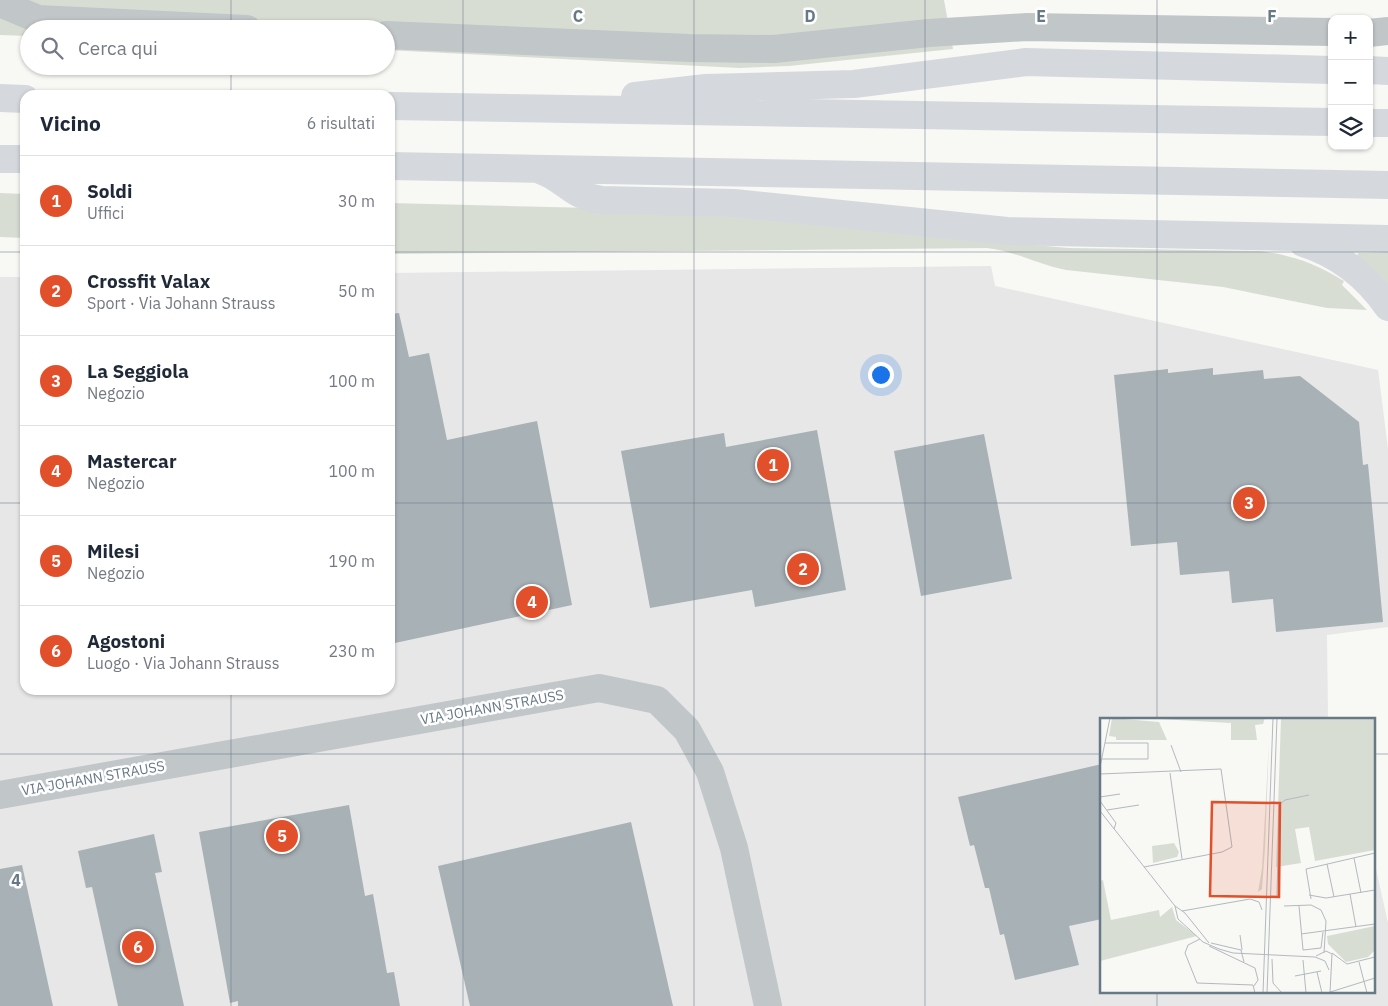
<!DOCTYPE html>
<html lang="it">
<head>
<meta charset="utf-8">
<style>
	:root { --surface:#fff; --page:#f2f2f3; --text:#1f2937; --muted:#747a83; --line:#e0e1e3; --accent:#e2502b }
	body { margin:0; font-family:"IBM Plex Sans",sans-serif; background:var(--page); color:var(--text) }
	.controls { position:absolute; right:15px; top:15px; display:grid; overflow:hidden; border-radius:10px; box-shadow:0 1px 4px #0004 }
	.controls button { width:45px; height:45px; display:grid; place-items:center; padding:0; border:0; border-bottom:1px solid var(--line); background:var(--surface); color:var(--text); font:25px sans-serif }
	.you { position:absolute; left:880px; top:374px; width:18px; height:18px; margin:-12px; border:4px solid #fff; border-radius:50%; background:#1a73e8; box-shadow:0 0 0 8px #1a73e833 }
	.badge { display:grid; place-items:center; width:32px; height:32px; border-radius:50%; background:var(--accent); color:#fff; font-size:16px; font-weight:700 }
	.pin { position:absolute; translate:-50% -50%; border:2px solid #fff; box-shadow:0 1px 5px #0006 }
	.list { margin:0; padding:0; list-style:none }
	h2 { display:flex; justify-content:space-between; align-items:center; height:65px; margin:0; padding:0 20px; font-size:21px }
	h2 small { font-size:16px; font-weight:400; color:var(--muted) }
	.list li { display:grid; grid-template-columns:32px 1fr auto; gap:15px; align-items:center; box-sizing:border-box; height:90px; padding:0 20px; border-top:1px solid var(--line) }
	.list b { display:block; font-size:19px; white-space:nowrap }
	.list p { margin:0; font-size:16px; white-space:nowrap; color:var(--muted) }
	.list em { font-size:16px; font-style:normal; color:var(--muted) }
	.icon { flex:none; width:28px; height:28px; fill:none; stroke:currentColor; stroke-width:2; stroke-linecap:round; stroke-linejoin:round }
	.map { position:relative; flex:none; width:1388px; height:1006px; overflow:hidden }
	.search { position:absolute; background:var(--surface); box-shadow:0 1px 4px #0004; left:20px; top:20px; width:375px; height:55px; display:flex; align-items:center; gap:12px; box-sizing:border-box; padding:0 18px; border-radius:28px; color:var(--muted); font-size:19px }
	.panel { position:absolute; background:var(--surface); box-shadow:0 1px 4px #0004; left:20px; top:90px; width:375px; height:605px; border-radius:15px }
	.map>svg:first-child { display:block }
	.built { fill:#e6e7e6 }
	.green { fill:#d8ddd4 }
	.building { fill:#a8b1b6 }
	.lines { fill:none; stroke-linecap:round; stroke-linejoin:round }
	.minor { stroke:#c1c6c9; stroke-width:28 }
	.highway { stroke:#d5d9dd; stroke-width:28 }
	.grid { fill:none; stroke:#677986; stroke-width:1; stroke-opacity:0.55 }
	.labels { text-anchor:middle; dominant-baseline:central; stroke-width:5; stroke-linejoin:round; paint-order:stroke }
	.street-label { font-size:14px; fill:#677986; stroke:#fff }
	.inset-road { fill:none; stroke:#b1babf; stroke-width:1 }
	.view { fill:#e2502b; fill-opacity:0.15; stroke:#e2502b; stroke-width:2.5 }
	.inset-edge { fill:none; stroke:#677986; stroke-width:2.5 }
	.grid-label { font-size:16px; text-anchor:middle; font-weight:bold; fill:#677986; stroke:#fff; stroke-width:5; stroke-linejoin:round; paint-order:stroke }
</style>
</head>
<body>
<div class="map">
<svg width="1388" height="1006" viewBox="0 0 1388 1006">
	<rect width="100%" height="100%" fill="#f8f8f5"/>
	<path class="built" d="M 991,266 L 995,286 L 1378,370 L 1388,449 L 1388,627 L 1327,635 L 1328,720 L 1102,720 L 1102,992 L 1374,992 L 1374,860 L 1388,923 L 1388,1006 L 0,1006 L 0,277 L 25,277 L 25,690 L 390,690 L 390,273 Z"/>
	<path class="green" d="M 0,0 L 944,0 L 953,49 L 789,66 L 739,68 L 386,50 L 386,29 L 29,29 L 29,36 L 0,35 Z
		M 0,193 L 25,194 L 25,238 L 0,237 Z
		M 390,203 L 674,210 L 960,239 L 1069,248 L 1259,251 C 1292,255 1315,263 1344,281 L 1342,285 L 1367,310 L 1327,308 L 1223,287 L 1066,270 C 1039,265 1015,251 987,248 L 390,254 Z
		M 1358,253 L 1388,253 L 1388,285 L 1357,257 Z"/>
	<path class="building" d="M 399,313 L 409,357 L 429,353 L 447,440 L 537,421 L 572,605 L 395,643 L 390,619 L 390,314 Z
		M 1213,368 L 1213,375 L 1263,370 L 1264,379 L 1300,376 L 1359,422 L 1363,465 L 1368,464 L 1383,622 L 1276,632 L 1273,599 L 1232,603 L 1229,571 L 1180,575 L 1177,542 L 1131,546 L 1114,375 L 1168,369 L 1168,373 Z
		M 817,430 L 846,590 L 755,607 L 752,590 L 650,608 L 621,451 L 724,433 L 726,447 Z
		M 984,434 L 1012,579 L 921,596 L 894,451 Z
		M 1102,764 L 1102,919 L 1069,926 L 1079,965 L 1015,980 L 1004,934 L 1000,935 L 989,888 L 985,888 L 974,845 L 970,846 L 958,797 Z
		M 349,805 L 365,896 L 373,894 L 387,973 L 394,972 L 400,1006 L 238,1006 L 238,1001 L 230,1003 L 199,832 Z
		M 631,822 L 673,1006 L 470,1006 L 438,866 Z
		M 154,834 L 162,872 L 155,873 L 184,1006 L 118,1006 L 92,887 L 86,888 L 78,851 Z
		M 22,865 L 53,1006 L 0,1006 L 0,869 Z"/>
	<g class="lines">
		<path class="minor" d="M 0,0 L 7,6 L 38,19 L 247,29
			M 1369,33 L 1388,31
			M 386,35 L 689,48 L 774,49 L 929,33 L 1027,27 L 1332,32
			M 0,795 L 599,688 L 657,700 L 687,730 L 710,772 L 734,848 L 768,1006"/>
		<path class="highway" d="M 1369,70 L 1388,71
			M 635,96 L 706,88 L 854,84 L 1026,62 L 1332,70
			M 0,98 L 25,99
			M 390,106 L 1332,122
			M 1369,123 L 1388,123
			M 0,159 L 25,159
			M 390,166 L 1388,185
			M 540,170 C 566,179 572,197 602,200 L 734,203 L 1007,231 L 1388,239
			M 1303,243 C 1338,254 1367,277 1388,307"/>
	</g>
	<path class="grid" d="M 231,0 L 231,29M 463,0 L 463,1006M 694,0 L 694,1006M 925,0 L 925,1006M 1157,0 L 1157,720M 231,66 L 231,95M 0,252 L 25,252M 390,252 L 1388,252M 0,503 L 25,503M 390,503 L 1388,503M 231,690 L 231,1006M 0,754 L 1102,754M 1374,754 L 1388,754M 1157,992 L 1157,1006"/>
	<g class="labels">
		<g class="street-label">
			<text transform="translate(492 707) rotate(-10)">VIA JOHANN STRAUSS</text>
			<text transform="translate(93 778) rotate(-10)">VIA JOHANN STRAUSS</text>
		</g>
	</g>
	<g transform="translate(1100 718)">
		<rect width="275" height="275" fill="#f8f8f5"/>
		<path d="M 12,0 L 59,4 L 67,22 L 16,22 L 16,19 L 9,18 ZM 42,0 L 165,0 L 163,6 L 155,7 L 157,22 L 131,22 L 131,5 ZM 181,0 L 275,0 L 275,132 L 215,143 L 209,109 L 195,111 L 201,145 L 176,149 ZM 169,24 L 165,130 L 162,171 L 158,174 L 162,151 ZM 74,125 L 79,134 L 77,139 L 53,145 L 52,128 ZM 3,162 L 11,202 L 59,192 L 60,199 L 72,189 L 76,202 L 97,218 L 0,243 L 0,163 ZM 275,208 L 275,232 L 268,239 L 246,244 L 228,226 L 227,218 Z" fill="#d8ddd4"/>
		<path class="inset-road" d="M 71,27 L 81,54M 2,41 L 48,41 L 48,25 L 5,25M 0,49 L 10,0M 70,55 L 82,141M 0,56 L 121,51 L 132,129 L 122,134 L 44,149M 0,79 L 20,76M 0,83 L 16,105 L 14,111M 7,92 L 39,87M 0,93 L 75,188 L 85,195 L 109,225M 254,140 L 261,175M 227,146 L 234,179M 250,176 L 256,209M 209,177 L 226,180 L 275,172M 177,180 L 179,87 L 185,82 L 209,77M 150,181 L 159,184 L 162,192M 211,181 L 206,151 L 275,135M 75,188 L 78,201 L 103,224 L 119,231 L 133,235 L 215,239 L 225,243 L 229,252M 184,188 L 211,187 L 221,192 L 226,203 L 224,235M 199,188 L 203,232 L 221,230 L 223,214M 82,193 L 150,181M 201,216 L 275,206M 140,217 L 142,232M 100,221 L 88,227 L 85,235 L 97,265 L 153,267 L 155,275M 111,225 L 141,232 L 144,244M 109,228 L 155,250 L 158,262 L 154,268M 232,235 L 247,246 L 275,239M 216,238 L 226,233 L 232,236 L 230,275M 172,241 L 173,265 L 182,275M 203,242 L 206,275M 259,244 L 267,275M 217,254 L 222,275M 195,258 L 221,253M 163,275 L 173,0M 167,275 L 177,0M 227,275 L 275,260"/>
		<path class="view" d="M 112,84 L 180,85 L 179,179 L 110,178 Z"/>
		<rect width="275" height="275" class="inset-edge"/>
	</g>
	<g class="grid-label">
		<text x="578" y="22">C</text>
		<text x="810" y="22">D</text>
		<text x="1041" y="22">E</text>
		<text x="1272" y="22">F</text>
		<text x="16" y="886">4</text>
	</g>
</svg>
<div class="controls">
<button>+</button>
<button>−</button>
<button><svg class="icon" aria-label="layers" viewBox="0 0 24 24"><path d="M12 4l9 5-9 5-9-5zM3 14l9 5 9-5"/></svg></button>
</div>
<div class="you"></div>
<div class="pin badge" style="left:773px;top:465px">1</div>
<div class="pin badge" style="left:803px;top:569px">2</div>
<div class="pin badge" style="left:1249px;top:503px">3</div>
<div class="pin badge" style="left:532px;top:602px">4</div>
<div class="pin badge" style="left:282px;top:836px">5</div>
<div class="pin badge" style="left:138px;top:947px">6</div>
<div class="search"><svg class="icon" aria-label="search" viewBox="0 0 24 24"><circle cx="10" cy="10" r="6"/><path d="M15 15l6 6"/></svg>Cerca qui</div>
<section class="panel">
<h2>Vicino<small>6 risultati</small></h2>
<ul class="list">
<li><span class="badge">1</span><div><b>Soldi</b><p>Uffici</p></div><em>30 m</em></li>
<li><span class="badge">2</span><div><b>Crossfit Valax</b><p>Sport · Via Johann Strauss</p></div><em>50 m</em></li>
<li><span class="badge">3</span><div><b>La Seggiola</b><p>Negozio</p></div><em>100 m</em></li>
<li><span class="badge">4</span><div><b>Mastercar</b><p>Negozio</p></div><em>100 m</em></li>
<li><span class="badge">5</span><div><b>Milesi</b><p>Negozio</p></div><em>190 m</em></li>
<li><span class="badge">6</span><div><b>Agostoni</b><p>Luogo · Via Johann Strauss</p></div><em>230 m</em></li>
</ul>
</section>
</div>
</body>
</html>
